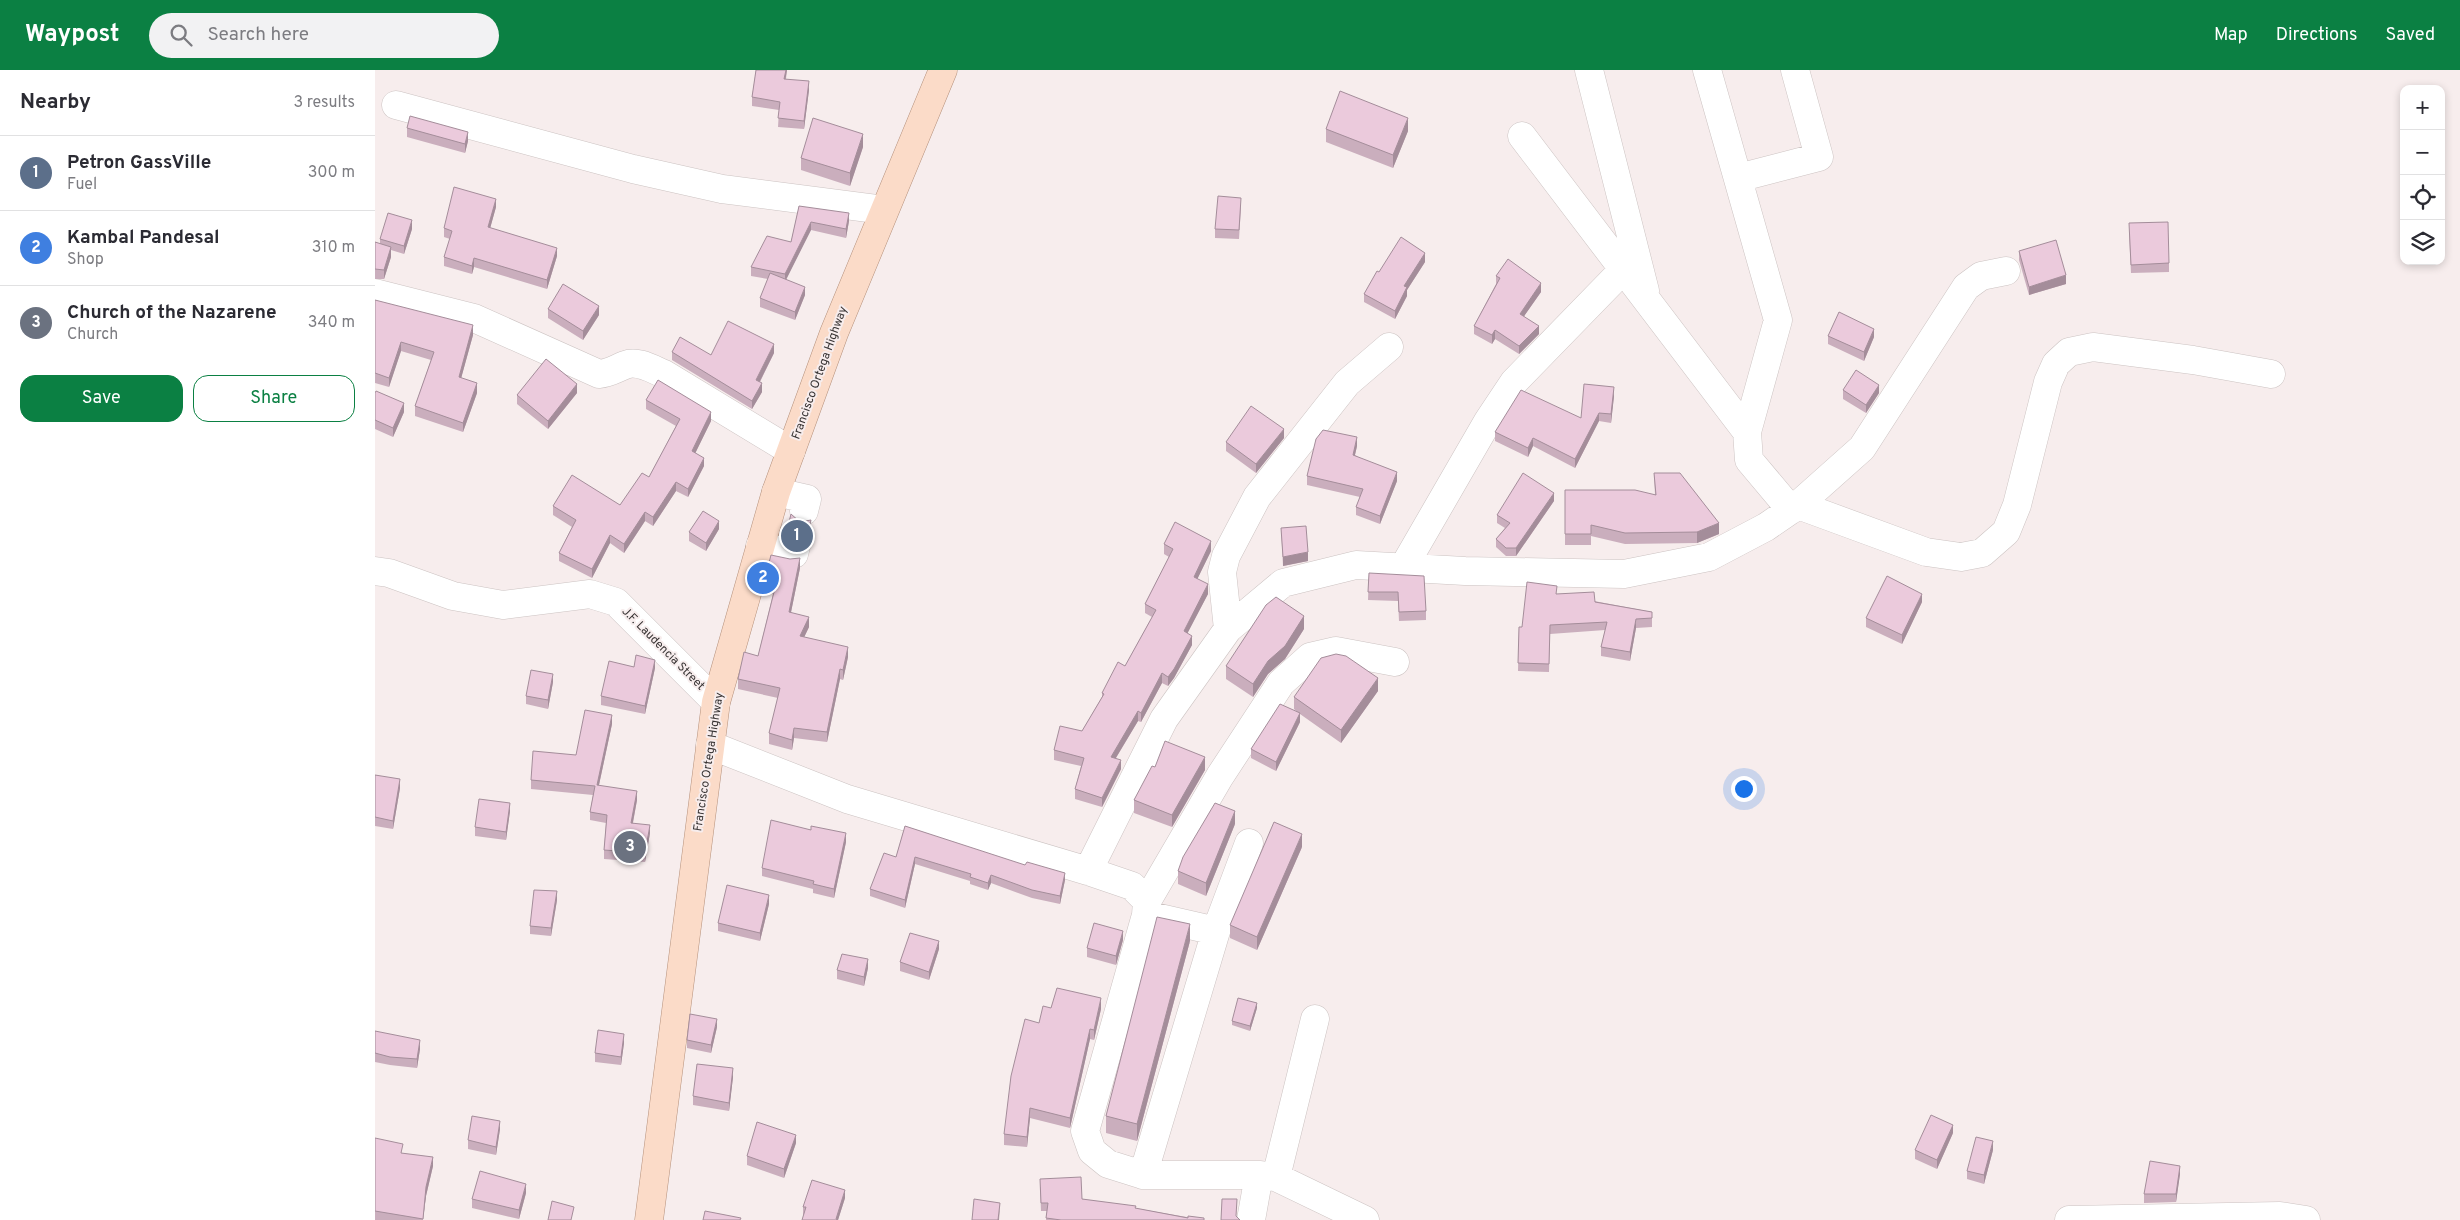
<!DOCTYPE html>
<html lang="en">
<head>
<meta charset="utf-8">
<style>
	:root { --surface:#fff; --page:#f2f2f3; --text:#2b2b33; --muted:#7c7c81; --line:#e1e1e2; --accent:#0b8043 }
	body { margin:0; font-family:Overpass,sans-serif; background:var(--page); color:var(--text) }
	.controls { position:absolute; right:15px; top:15px; display:grid; overflow:hidden; border-radius:10px; box-shadow:0 2px 8px #0003 }
	.controls button { width:45px; height:45px; display:grid; place-items:center; padding:0; border:0; border-bottom:1px solid var(--line); background:var(--surface); color:var(--text); font:25px sans-serif }
	.you { position:absolute; left:1368px; top:718px; width:18px; height:18px; margin:-12px; border:4px solid #fff; border-radius:50%; background:#1a73e8; box-shadow:0 0 0 8px #1a73e833 }
	.badge { display:grid; place-items:center; width:32px; height:32px; border-radius:50%; background:var(--accent); color:#fff; font-size:16px; font-weight:700 }
	.pin { position:absolute; translate:-50% -50%; border:2px solid #fff; box-shadow:0 1px 5px #0006 }
	.list { margin:0; padding:0; list-style:none }
	h2 { display:flex; justify-content:space-between; align-items:center; height:65px; margin:0; padding:0 20px; font-size:21px }
	h2 small { font-size:16px; font-weight:400; color:var(--muted) }
	.list li { display:grid; grid-template-columns:32px 1fr auto; gap:15px; align-items:center; box-sizing:border-box; height:75px; padding:0 20px; border-top:1px solid var(--line) }
	.list b { display:block; font-size:19px; white-space:nowrap }
	.list p { margin:0; font-size:16px; white-space:nowrap; color:var(--muted) }
	.list em { font-size:16px; font-style:normal; color:var(--muted) }
	.actions { display:flex; gap:10px; padding:15px 20px }
	.actions a { flex:1; padding:11px 0; border:1px solid var(--accent); border-radius:15px; text-align:center; font-size:18px; color:var(--accent) }
	.actions .main { background:var(--accent); color:#fff }
	.icon { flex:none; width:28px; height:28px; fill:none; stroke:currentColor; stroke-width:2; stroke-linecap:round; stroke-linejoin:round }
	.map { position:relative; flex:none; width:2085px; height:1150px; overflow:hidden }
	header { display:flex; align-items:center; gap:30px; box-sizing:border-box; height:70px; padding:0 25px; background:var(--accent); color:#fff }
	header strong { font-size:24px }
	nav { display:flex; gap:28px; margin-inline-start:auto; font-size:18px }
	.search { width:350px; height:45px; background:var(--page); display:flex; align-items:center; gap:12px; box-sizing:border-box; padding:0 18px; border-radius:28px; color:var(--muted); font-size:19px }
	main { display:flex }
	aside { flex:1; background:var(--surface) }
	.map>svg:first-child { display:block }
	.lines { fill:none; stroke-linecap:round; stroke-linejoin:round }
	.minor-casing { stroke:#ccc3c2; stroke-width:29 }
	.major-casing { stroke:#b5917c; stroke-width:29 }
	.minor { stroke:#fff; stroke-width:28 }
	.major { stroke:#fbdbc8; stroke-width:28 }
	.wall { fill:#caaebd }
	.shaded-wall { fill:#a48d9a }
	.building { fill:#ebcadc; stroke:#a48d9a }
	.labels { text-anchor:middle; dominant-baseline:central; stroke-width:4; stroke-linejoin:round; paint-order:stroke }
	.street-label { font-size:12px; fill:#373333; stroke:#f7eded }
</style>
</head>
<body>
<header>
<strong>Waypost</strong>
<div class="search"><svg class="icon" aria-label="search" viewBox="0 0 24 24"><circle cx="10" cy="10" r="6"/><path d="M15 15l6 6"/></svg>Search here</div>
<nav><a>Map</a><a>Directions</a><a>Saved</a></nav>
</header>
<main>
<aside>
<h2>Nearby<small>3 results</small></h2>
<ul class="list">
<li><span class="badge" style="background:#5c6f8a">1</span><div><b>Petron GassVille</b><p>Fuel</p></div><em>300 m</em></li>
<li><span class="badge" style="background:#3f7fe0">2</span><div><b>Kambal Pandesal</b><p>Shop</p></div><em>310 m</em></li>
<li><span class="badge" style="background:#6b7280">3</span><div><b>Church of the Nazarene</b><p>Church</p></div><em>340 m</em></li>
</ul>
<div class="actions"><a class="main">Save</a><a>Share</a></div>
</aside>
<div class="map">
<svg width="2085" height="1150" viewBox="0 0 2085 1150">
	<rect width="100%" height="100%" fill="#f7eded"/>
	<g class="lines">
		<g class="minor-casing">
			<path id="minor" d="M 1214,0 L 1270,221
				M 1332,0 L 1403,250 L 1372,362
				M 21,35 L 258,99 L 347,119 L 509,140
				M 1147,66 L 1372,362 L 1374,390 L 1416,440
				M 1363,108 L 1444,87 L 1420,0
				M 0,223 L 99,248 L 224,304 C 235,303 240,299 250,295 C 263,290 277,299 289,304 L 416,381
				M 401,422 L 432,429 L 429,441
				M 1423,435 L 1551,482 L 1586,487 L 1607,483 L 1631,462 L 1642,435 L 1673,312 L 1681,294 L 1694,282 L 1718,277 L 1818,290 L 1896,304
				M 385,476 L 419,484 L 422,472
				M 1028,498 L 1113,351 L 1139,312 L 1248,200
				M 0,501 L 14,503 L 78,526 L 128,535 L 215,524 L 241,532 L 341,632
				M 853,559 L 847,502 L 851,486 L 882,427 L 972,313 L 1014,277
				M 335,675 L 472,729 L 713,801 L 757,816 L 772,831
				M 713,801 L 789,649 L 853,559 L 908,513 L 981,495 L 1090,501 L 1249,504 L 1334,487 L 1391,457 L 1423,435 L 1487,378 L 1591,217 L 1606,206 L 1631,201
				M 780,847 L 841,861
				M 768,1105 L 841,861 L 874,773
				M 901,1107 L 940,949
				M 876,1150 L 884,1105
				M 990,1150 L 901,1107 L 884,1105 L 768,1105 L 733,1094 L 717,1081 L 710,1061 L 771,845 L 772,831 L 845,706 L 906,613 L 935,587 L 961,581 L 1020,592
				M 1694,1150 L 1905,1146 L 1931,1150"/>
		</g>
		<g class="major-casing">
			<path id="major" d="M 274,1150 L 341,632 L 401,422 L 459,263 L 568,0"/>
		</g>
		<use href="#minor" class="minor"/>
		<use href="#major" class="major"/>
	</g>
	<path class="wall" d="M 381,0 L 412,0 L 411,9 L 434,20 L 429,59 L 403,57 L 404,40 L 377,36 L 377,27 Z
		M 32,58 L 93,71 L 90,83 L 32,67 Z
		M 951,59 L 1033,61 L 1018,98 L 951,72 Z
		M 488,77 L 475,116 L 426,100 L 426,88 Z
		M 424,136 L 474,151 L 471,168 L 436,160 L 411,209 L 430,225 L 420,250 L 385,237 L 385,228 L 393,209 L 376,206 L 376,197 L 416,172 Z
		M 121,137 L 115,158 L 182,186 L 172,219 L 99,197 L 97,204 L 69,196 L 69,187 L 75,169 L 69,167 L 69,158 Z
		M 866,137 L 864,169 L 840,168 L 840,159 Z
		M 37,159 L 29,184 L 16,180 L 16,187 L 9,209 L 0,209 L 0,172 L 5,174 L 5,169 Z
		M 1754,162 L 1794,193 L 1794,202 L 1756,203 Z
		M 1644,181 L 1691,214 L 1654,225 L 1644,190 Z
		M 1050,192 L 1032,220 L 1032,226 L 1020,249 L 989,232 L 989,224 L 1004,202 Z
		M 1121,206 L 1166,222 L 1149,246 L 1164,264 L 1144,284 L 1120,269 L 1117,274 L 1099,264 L 1099,256 L 1121,214 Z
		M 0,230 L 98,265 L 86,308 L 102,323 L 88,362 L 40,346 L 40,336 L 56,290 L 26,281 L 14,317 L 0,313 Z
		M 173,239 L 224,245 L 208,270 L 173,248 Z
		M 1453,266 L 1499,267 L 1489,291 L 1453,274 Z
		M 297,282 L 336,285 L 399,283 L 385,312 L 387,322 L 377,339 L 297,290 Z
		M 1468,320 L 1504,323 L 1491,343 L 1468,329 Z
		M 0,323 L 29,342 L 18,367 L 0,359 Z
		M 202,323 L 173,359 L 142,334 L 142,325 Z
		M 1239,326 L 1236,353 L 1224,351 L 1200,398 L 1158,376 L 1153,387 L 1120,371 L 1120,362 L 1206,348 Z
		M 271,330 L 336,351 L 320,383 L 329,396 L 313,427 L 301,421 L 278,456 L 270,451 L 249,483 L 235,473 L 217,508 L 184,491 L 184,483 L 197,457 L 178,445 L 178,436 L 245,435 L 274,407 L 301,356 L 271,339 Z
		M 909,368 L 881,403 L 851,381 L 851,372 Z
		M 982,376 L 980,385 L 1022,411 L 1005,454 L 981,445 L 981,437 L 985,427 L 932,415 L 932,406 Z
		M 1279,403 L 1344,464 L 1322,473 L 1250,474 L 1216,466 L 1216,475 L 1190,475 L 1190,420 L 1280,425 Z
		M 1179,431 L 1141,486 L 1131,486 L 1121,477 L 1121,469 L 1130,458 L 1122,453 L 1122,445 Z
		M 425,452 L 436,455 L 434,462 L 425,457 L 413,460 Z
		M 906,458 L 933,491 L 908,496 Z
		M 344,459 L 331,481 L 314,471 L 314,462 Z
		M 789,474 L 836,481 L 822,509 L 833,524 L 812,563 L 817,575 L 799,608 L 793,616 L 787,613 L 766,652 L 763,651 L 741,688 L 746,699 L 727,737 L 700,729 L 700,719 L 706,696 L 679,690 L 679,680 L 707,661 L 727,627 L 727,623 L 750,596 L 777,547 L 770,543 L 770,534 L 794,487 L 789,484 Z
		M 425,498 L 416,542 L 434,557 L 429,567 L 473,587 L 468,610 L 465,609 L 452,672 L 419,668 L 417,680 L 394,674 L 394,663 L 403,628 L 363,619 L 363,609 L 383,586 L 398,524 L 389,522 L 389,512 Z
		M 994,503 L 1051,541 L 1051,550 L 1024,551 L 1023,531 L 993,530 Z
		M 1182,524 L 1277,542 L 1277,557 L 1261,558 L 1255,591 L 1226,586 L 1226,577 L 1230,560 L 1175,564 L 1174,602 L 1143,601 L 1144,557 L 1147,557 Z
		M 1547,532 L 1527,574 L 1491,557 L 1491,548 Z
		M 929,559 L 910,589 L 893,604 L 878,627 L 851,609 L 851,596 Z
		M 259,597 L 280,598 L 270,644 L 226,635 L 226,626 Z
		M 178,612 L 173,639 L 151,634 L 151,626 Z
		M 1003,621 L 966,673 L 925,644 L 925,652 L 901,701 L 876,688 L 876,679 L 922,642 L 919,639 L 919,627 Z
		M 237,654 L 224,715 L 262,730 L 258,753 L 275,763 L 270,792 L 229,789 L 229,780 L 231,753 L 215,750 L 215,742 L 218,725 L 156,719 L 156,710 L 201,685 Z
		M 780,697 L 830,700 L 797,757 L 759,743 L 759,730 Z
		M 0,705 L 25,718 L 18,759 L 0,756 Z
		M 135,741 L 131,770 L 100,766 L 100,757 Z
		M 860,754 L 831,826 L 803,814 L 803,801 Z
		M 530,756 L 690,810 L 685,834 L 657,828 L 616,813 L 613,820 L 595,814 L 595,811 L 540,794 L 530,838 L 495,826 L 495,819 L 521,787 Z
		M 471,772 L 459,828 L 438,823 L 438,819 L 387,806 L 387,798 Z
		M 927,777 L 882,880 L 855,868 L 855,855 Z
		M 182,830 L 176,866 L 155,864 L 155,856 Z
		M 394,834 L 385,871 L 343,861 L 343,853 Z
		M 748,870 L 741,895 L 712,887 L 712,878 Z
		M 815,871 L 762,1071 L 731,1063 L 731,1046 Z
		M 564,879 L 554,910 L 525,901 L 525,892 Z
		M 493,898 L 489,916 L 462,909 L 462,900 Z
		M 676,938 L 726,939 L 719,970 L 715,969 L 695,1058 L 655,1048 L 652,1077 L 629,1075 L 629,1064 L 664,953 Z
		M 882,938 L 875,961 L 857,955 L 857,951 Z
		M 342,957 L 336,983 L 312,978 L 312,970 Z
		M 0,961 L 45,979 L 42,998 L 15,995 L 0,992 Z
		M 249,973 L 246,995 L 220,992 L 220,983 Z
		M 358,1007 L 354,1041 L 318,1035 L 318,1026 Z
		M 125,1059 L 121,1085 L 93,1079 L 93,1070 Z
		M 1578,1063 L 1562,1099 L 1540,1089 L 1540,1080 Z
		M 0,1068 L 28,1084 L 58,1096 L 51,1126 L 48,1150 L 0,1150 Z
		M 421,1073 L 409,1108 L 372,1095 L 372,1086 Z
		M 1618,1080 L 1609,1114 L 1592,1109 L 1592,1101 Z
		M 1805,1104 L 1801,1132 L 1769,1133 L 1769,1124 Z
		M 665,1117 L 707,1129 L 829,1150 L 671,1150 L 672,1141 L 666,1141 Z
		M 151,1123 L 144,1149 L 97,1138 L 97,1129 Z
		M 470,1128 L 463,1150 L 428,1145 L 428,1137 Z"/>
	<path class="shaded-wall" d="M 411,0 L 412,0 L 409,17 L 409,9 Z
		M 434,11 L 434,20 L 429,59 L 429,51 Z
		M 1033,48 L 1033,61 L 1018,98 L 1018,85 Z
		M 93,62 L 93,71 L 90,83 L 90,74 Z
		M 488,64 L 488,77 L 475,116 L 475,103 Z
		M 121,129 L 121,137 L 113,166 L 113,157 Z
		M 474,143 L 474,151 L 471,168 L 471,159 Z
		M 37,150 L 37,159 L 29,184 L 29,176 Z
		M 436,152 L 436,160 L 410,212 L 410,204 Z
		M 16,177 L 16,187 L 9,209 L 9,200 Z
		M 182,178 L 182,186 L 172,219 L 172,210 Z
		M 1050,183 L 1050,192 L 1032,220 L 1032,226 L 1020,249 L 1020,241 L 1029,216 Z
		M 99,188 L 99,197 L 97,204 L 97,196 Z
		M 1691,205 L 1691,214 L 1654,225 L 1654,217 Z
		M 1166,213 L 1166,222 L 1145,252 L 1145,244 Z
		M 430,217 L 430,225 L 420,250 L 420,242 Z
		M 224,236 L 224,245 L 208,270 L 208,261 Z
		M 98,255 L 98,265 L 84,316 L 84,307 Z
		M 1164,256 L 1164,264 L 1144,284 L 1144,276 Z
		M 1499,259 L 1499,267 L 1489,291 L 1489,282 Z
		M 1120,260 L 1120,269 L 1117,274 L 1117,265 Z
		M 26,272 L 26,281 L 14,317 L 14,308 Z
		M 399,274 L 399,283 L 381,319 L 381,310 Z
		M 102,313 L 102,323 L 88,362 L 88,353 Z
		M 387,313 L 387,322 L 377,339 L 377,331 Z
		M 202,314 L 202,323 L 173,359 L 173,351 Z
		M 1504,315 L 1504,323 L 1491,343 L 1491,335 Z
		M 1239,317 L 1239,326 L 1236,353 L 1236,344 Z
		M 29,333 L 29,342 L 18,367 L 18,358 Z
		M 336,342 L 336,351 L 317,390 L 317,381 Z
		M 1224,343 L 1224,351 L 1200,398 L 1200,389 Z
		M 909,359 L 909,368 L 881,403 L 881,394 Z
		M 982,367 L 982,376 L 978,393 L 978,385 Z
		M 1158,368 L 1158,376 L 1153,387 L 1153,378 Z
		M 329,388 L 329,396 L 313,427 L 313,419 Z
		M 1022,402 L 1022,411 L 1005,454 L 1005,446 Z
		M 301,412 L 301,421 L 278,456 L 278,447 Z
		M 1179,423 L 1179,431 L 1141,486 L 1141,478 Z
		M 270,442 L 270,451 L 249,483 L 249,474 Z
		M 344,451 L 344,459 L 331,481 L 331,473 Z
		M 425,452 L 425,457 L 413,460 L 413,456 Z
		M 1344,453 L 1344,464 L 1322,473 L 1322,462 Z
		M 235,465 L 235,473 L 217,508 L 217,499 Z
		M 836,471 L 836,481 L 819,516 L 819,507 Z
		M 933,482 L 933,491 L 908,496 L 908,487 Z
		M 425,488 L 425,498 L 414,552 L 414,542 Z
		M 833,514 L 833,524 L 809,570 L 809,561 Z
		M 1547,524 L 1547,532 L 1527,574 L 1527,565 Z
		M 929,546 L 929,559 L 910,589 L 893,604 L 878,627 L 878,614 L 893,591 Z
		M 434,547 L 434,557 L 425,576 L 425,566 Z
		M 1261,549 L 1261,558 L 1255,591 L 1255,582 Z
		M 817,566 L 817,575 L 799,608 L 793,616 L 793,607 Z
		M 473,577 L 473,587 L 468,610 L 468,600 Z
		M 280,590 L 280,598 L 270,644 L 270,636 Z
		M 465,599 L 465,609 L 452,672 L 452,662 Z
		M 787,603 L 787,613 L 766,652 L 766,643 Z
		M 178,604 L 178,612 L 173,639 L 173,630 Z
		M 1003,608 L 1003,621 L 966,673 L 966,660 Z
		M 763,641 L 763,651 L 736,696 L 736,687 Z
		M 925,643 L 925,652 L 901,701 L 901,692 Z
		M 237,645 L 237,654 L 222,724 L 222,715 Z
		M 419,658 L 419,668 L 417,680 L 417,670 Z
		M 830,687 L 830,700 L 797,757 L 797,745 Z
		M 746,690 L 746,699 L 727,737 L 727,728 Z
		M 25,709 L 25,718 L 18,759 L 18,751 Z
		M 262,721 L 262,730 L 256,762 L 256,753 Z
		M 135,733 L 135,741 L 131,770 L 131,762 Z
		M 860,741 L 860,754 L 831,826 L 831,813 Z
		M 275,755 L 275,763 L 270,792 L 270,783 Z
		M 471,763 L 471,772 L 459,828 L 459,819 Z
		M 927,764 L 927,777 L 882,880 L 882,867 Z
		M 540,787 L 540,794 L 530,838 L 530,830 Z
		M 690,803 L 690,810 L 685,834 L 685,826 Z
		M 616,805 L 616,813 L 613,820 L 613,813 Z
		M 182,821 L 182,830 L 176,866 L 176,858 Z
		M 394,825 L 394,834 L 385,871 L 385,863 Z
		M 815,854 L 815,871 L 762,1071 L 762,1054 Z
		M 748,861 L 748,870 L 741,895 L 741,886 Z
		M 564,871 L 564,879 L 554,910 L 554,902 Z
		M 493,889 L 493,898 L 489,916 L 489,907 Z
		M 726,928 L 726,939 L 719,970 L 719,960 Z
		M 882,933 L 882,938 L 875,961 L 875,956 Z
		M 342,949 L 342,957 L 336,983 L 336,975 Z
		M 715,959 L 715,969 L 695,1058 L 695,1048 Z
		M 249,964 L 249,973 L 246,995 L 246,987 Z
		M 45,970 L 45,979 L 42,998 L 42,989 Z
		M 358,998 L 358,1007 L 354,1041 L 354,1033 Z
		M 655,1038 L 655,1048 L 652,1077 L 652,1067 Z
		M 125,1051 L 125,1059 L 121,1085 L 121,1077 Z
		M 1578,1055 L 1578,1063 L 1562,1099 L 1562,1090 Z
		M 421,1065 L 421,1073 L 409,1108 L 409,1099 Z
		M 1618,1071 L 1618,1080 L 1609,1114 L 1609,1105 Z
		M 58,1087 L 58,1096 L 51,1126 L 48,1150 L 51,1117 Z
		M 1805,1096 L 1805,1104 L 1801,1132 L 1801,1124 Z
		M 151,1114 L 151,1123 L 144,1149 L 144,1140 Z
		M 470,1120 L 470,1128 L 463,1150 L 461,1150 Z
		M 625,1133 L 624,1150 L 623,1150 Z"/>
	<path class="building" d="M 381,0 L 411,0 L 409,9 L 434,11 L 429,51 L 403,48 L 405,32 L 377,27 Z
		M 965,21 L 1033,48 L 1018,85 L 951,59 Z
		M 35,46 L 93,62 L 90,74 L 32,58 Z
		M 438,48 L 488,64 L 475,103 L 426,88 Z
		M 79,117 L 121,129 L 113,157 L 182,178 L 172,210 L 99,188 L 97,196 L 69,187 L 77,161 L 69,158 Z
		M 843,126 L 866,128 L 864,160 L 840,159 Z
		M 424,136 L 474,143 L 471,159 L 436,152 L 410,204 L 376,197 L 392,166 L 416,172 Z
		M 13,143 L 37,150 L 29,176 L 5,169 Z
		M 1793,152 L 1794,193 L 1756,195 L 1754,153 Z
		M 1026,167 L 1050,183 L 1029,216 L 1032,217 L 1020,241 L 989,224 L 1002,201 L 1004,202 Z
		M 1681,170 L 1691,205 L 1654,217 L 1644,181 Z
		M 0,172 L 16,177 L 9,200 L 0,199 Z
		M 1133,189 L 1166,213 L 1145,244 L 1164,256 L 1144,276 L 1120,260 L 1117,265 L 1099,256 L 1125,208 L 1121,206 Z
		M 395,203 L 430,217 L 420,242 L 385,228 Z
		M 188,214 L 224,236 L 208,261 L 173,239 Z
		M 0,230 L 98,255 L 84,307 L 102,313 L 88,353 L 40,336 L 59,282 L 26,272 L 14,308 L 0,303 Z
		M 1464,242 L 1499,259 L 1489,282 L 1453,266 Z
		M 353,251 L 399,274 L 381,310 L 387,313 L 377,331 L 297,282 L 305,267 L 336,285 Z
		M 171,289 L 202,314 L 173,351 L 142,325 Z
		M 1481,300 L 1504,315 L 1491,335 L 1468,320 Z
		M 283,310 L 336,342 L 317,381 L 329,388 L 313,419 L 301,412 L 278,447 L 270,442 L 249,474 L 235,465 L 217,499 L 184,483 L 201,450 L 178,436 L 197,405 L 245,435 L 267,403 L 274,407 L 305,349 L 271,330 Z
		M 1209,314 L 1239,317 L 1236,344 L 1224,343 L 1200,389 L 1158,368 L 1153,378 L 1120,362 L 1146,320 L 1206,348 Z
		M 1,321 L 29,333 L 18,358 L 0,350 L 0,323 Z
		M 876,336 L 909,359 L 881,394 L 851,372 Z
		M 948,360 L 982,367 L 978,385 L 1022,402 L 1005,446 L 981,437 L 988,419 L 932,406 L 941,369 Z
		M 1148,403 L 1179,423 L 1141,478 L 1131,478 L 1121,469 L 1135,453 L 1122,445 Z
		M 1279,403 L 1305,403 L 1344,453 L 1322,462 L 1250,463 L 1216,455 L 1216,464 L 1190,464 L 1190,420 L 1260,420 L 1281,425 Z
		M 328,441 L 344,451 L 331,473 L 314,462 Z
		M 416,444 L 425,452 L 436,450 L 434,458 L 425,452 L 413,456 Z
		M 800,452 L 836,471 L 819,507 L 833,514 L 809,561 L 817,566 L 799,599 L 793,607 L 787,603 L 766,643 L 763,641 L 736,687 L 746,690 L 727,728 L 700,719 L 709,688 L 679,680 L 685,656 L 707,661 L 729,624 L 727,623 L 743,592 L 750,596 L 781,540 L 770,534 L 798,479 L 789,474 Z
		M 931,456 L 933,482 L 908,487 L 906,458 Z
		M 396,485 L 415,489 L 425,488 L 414,542 L 434,547 L 425,566 L 473,577 L 468,600 L 465,599 L 452,662 L 419,658 L 417,670 L 394,663 L 405,618 L 363,609 L 369,582 L 383,586 L 401,514 L 389,512 Z
		M 994,503 L 1049,506 L 1051,541 L 1024,542 L 1023,522 L 993,522 Z
		M 1512,506 L 1547,524 L 1527,565 L 1491,548 Z
		M 1152,512 L 1182,516 L 1181,524 L 1219,522 L 1220,532 L 1277,542 L 1277,548 L 1261,549 L 1255,582 L 1226,577 L 1232,552 L 1175,555 L 1174,594 L 1143,593 L 1144,557 L 1147,557 Z
		M 901,527 L 929,546 L 910,576 L 893,591 L 878,614 L 851,596 L 891,535 Z
		M 961,584 L 971,586 L 1003,608 L 966,660 L 919,627 L 946,588 Z
		M 261,585 L 280,590 L 270,636 L 226,626 L 234,591 L 259,597 Z
		M 156,600 L 178,604 L 173,630 L 151,626 Z
		M 905,634 L 925,643 L 901,692 L 876,679 Z
		M 210,640 L 237,645 L 222,715 L 262,721 L 256,753 L 275,755 L 270,783 L 229,780 L 232,745 L 215,742 L 220,716 L 156,710 L 158,681 L 201,685 Z
		M 790,671 L 830,687 L 797,745 L 759,730 L 777,696 L 780,697 Z
		M 0,705 L 25,709 L 18,751 L 0,747 Z
		M 104,729 L 135,733 L 131,762 L 100,757 Z
		M 840,733 L 860,741 L 831,813 L 803,801 L 808,787 Z
		M 396,750 L 436,760 L 436,756 L 471,763 L 459,819 L 438,814 L 439,811 L 387,798 Z
		M 899,752 L 927,764 L 882,867 L 855,855 Z
		M 530,756 L 650,795 L 652,792 L 690,803 L 685,826 L 657,820 L 616,805 L 613,813 L 595,807 L 596,804 L 540,787 L 530,830 L 495,819 L 509,783 L 521,787 Z
		M 352,815 L 394,825 L 385,863 L 343,853 Z
		M 159,820 L 182,821 L 176,858 L 155,856 Z
		M 782,847 L 815,854 L 762,1054 L 731,1046 Z
		M 719,853 L 748,861 L 741,886 L 712,878 Z
		M 535,863 L 564,871 L 554,902 L 525,892 Z
		M 467,884 L 493,889 L 489,907 L 462,900 Z
		M 682,918 L 726,928 L 719,960 L 715,959 L 695,1048 L 655,1038 L 652,1067 L 629,1064 L 636,1006 L 650,949 L 664,953 L 668,936 L 676,938 Z
		M 863,928 L 882,933 L 875,956 L 857,951 Z
		M 315,944 L 342,949 L 336,975 L 312,970 Z
		M 223,960 L 249,964 L 246,987 L 220,983 Z
		M 0,961 L 45,970 L 42,989 L 15,987 L 0,983 Z
		M 322,994 L 358,998 L 354,1033 L 318,1026 Z
		M 1556,1045 L 1578,1055 L 1562,1090 L 1540,1080 Z
		M 97,1046 L 125,1051 L 121,1077 L 93,1070 Z
		M 382,1052 L 421,1065 L 409,1099 L 372,1086 Z
		M 1601,1067 L 1618,1071 L 1609,1105 L 1592,1101 Z
		M 0,1068 L 28,1074 L 26,1083 L 58,1087 L 51,1117 L 48,1149 L 0,1141 Z
		M 1775,1091 L 1805,1096 L 1801,1124 L 1769,1124 Z
		M 105,1101 L 151,1114 L 144,1140 L 97,1129 Z
		M 706,1107 L 707,1129 L 761,1136 L 760,1138 L 813,1148 L 813,1146 L 829,1148 L 829,1150 L 686,1150 L 671,1148 L 673,1133 L 666,1133 L 665,1109 Z
		M 437,1110 L 470,1120 L 461,1149 L 463,1150 L 427,1150 L 431,1137 L 428,1137 Z
		M 599,1129 L 625,1133 L 623,1150 L 597,1150 Z
		M 847,1129 L 862,1129 L 861,1146 L 865,1150 L 846,1150 Z
		M 177,1131 L 199,1137 L 196,1150 L 173,1150 Z
		M 330,1141 L 366,1148 L 365,1150 L 328,1150 Z"/>
	<g class="labels">
		<g class="street-label">
			<text transform="translate(445 303) rotate(-70)">Francisco Ortega Highway</text>
			<text transform="translate(288 579) rotate(45)">J.F. Laudencia Street</text>
			<text transform="translate(334 692) rotate(-81)">Francisco Ortega Highway</text>
		</g>
	</g>
</svg>
<div class="controls">
<button>+</button>
<button>−</button>
<button><svg class="icon" aria-label="locate" viewBox="0 0 24 24"><circle cx="12" cy="12" r="6"/><path d="M12 2v4M12 18v4M2 12h4M18 12h4"/></svg></button>
<button><svg class="icon" aria-label="layers" viewBox="0 0 24 24"><path d="M12 4l9 5-9 5-9-5zM3 14l9 5 9-5"/></svg></button>
</div>
<div class="you"></div>
<div class="pin badge" style="left:422px;top:466px;background:#5c6f8a">1</div>
<div class="pin badge" style="left:388px;top:508px;background:#3f7fe0">2</div>
<div class="pin badge" style="left:255px;top:777px;background:#6b7280">3</div>
</div>
</main>
</body>
</html>
